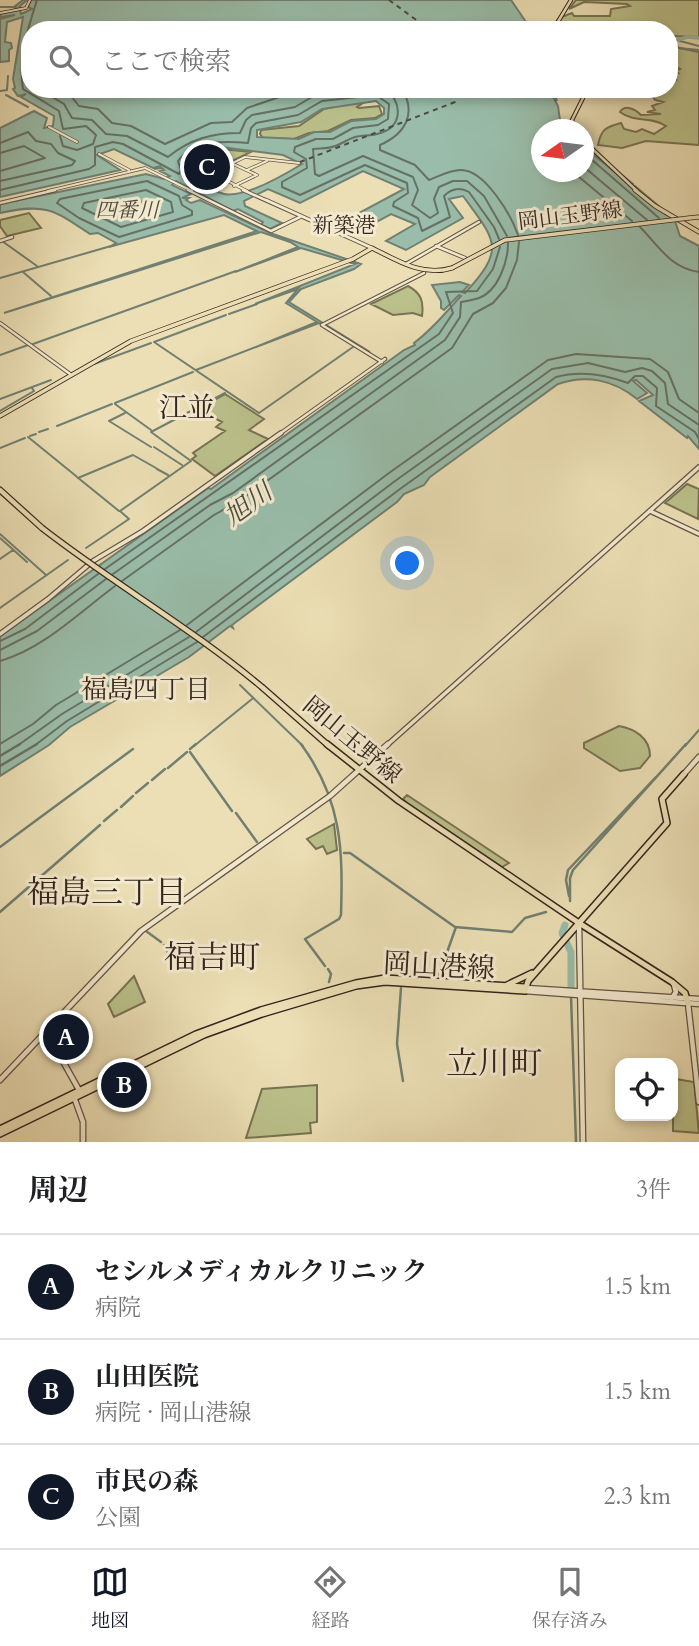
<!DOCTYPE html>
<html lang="ja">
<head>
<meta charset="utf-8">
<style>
	:root { --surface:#fff; --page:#f6f6f6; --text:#202124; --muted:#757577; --line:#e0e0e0; --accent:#111827 }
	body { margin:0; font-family:Cardo,"Noto Serif JP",serif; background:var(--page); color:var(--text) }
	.controls { position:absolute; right:21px; bottom:21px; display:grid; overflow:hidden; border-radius:14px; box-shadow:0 4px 10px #0003 }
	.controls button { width:63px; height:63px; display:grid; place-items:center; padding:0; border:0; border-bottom:2px solid var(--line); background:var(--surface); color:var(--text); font:35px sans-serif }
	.compass { position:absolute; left:531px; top:119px; width:63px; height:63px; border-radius:50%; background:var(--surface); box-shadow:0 4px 10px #0003; rotate:256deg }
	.you { position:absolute; left:408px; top:564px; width:24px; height:24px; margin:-18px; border:5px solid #fff; border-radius:50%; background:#1a73e8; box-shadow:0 0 0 10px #1a73e833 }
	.badge { display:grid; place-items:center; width:46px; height:46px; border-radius:50%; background:var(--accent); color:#fff; font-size:23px; font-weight:700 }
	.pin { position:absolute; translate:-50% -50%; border:4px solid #fff; box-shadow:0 2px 7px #0006 }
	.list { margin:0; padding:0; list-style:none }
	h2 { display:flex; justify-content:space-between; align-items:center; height:91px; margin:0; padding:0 28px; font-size:30px }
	h2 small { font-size:23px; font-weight:400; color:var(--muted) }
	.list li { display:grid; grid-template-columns:46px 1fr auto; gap:21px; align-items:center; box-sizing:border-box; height:105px; padding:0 28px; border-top:2px solid var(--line) }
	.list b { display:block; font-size:26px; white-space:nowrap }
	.list p { margin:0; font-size:23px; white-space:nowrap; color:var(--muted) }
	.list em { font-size:23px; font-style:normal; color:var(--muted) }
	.icon { flex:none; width:38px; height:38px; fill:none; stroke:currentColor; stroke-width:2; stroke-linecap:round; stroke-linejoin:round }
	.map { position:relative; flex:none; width:699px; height:1142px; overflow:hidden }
	.search { position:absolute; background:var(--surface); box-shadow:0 4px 10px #0003; left:21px; right:21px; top:21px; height:77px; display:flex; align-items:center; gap:18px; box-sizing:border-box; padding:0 24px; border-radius:28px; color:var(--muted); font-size:26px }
	.sheet { height:406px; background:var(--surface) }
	nav { display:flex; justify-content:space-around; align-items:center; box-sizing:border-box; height:98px; border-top:2px solid var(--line); background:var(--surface); font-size:19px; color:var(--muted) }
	nav a { display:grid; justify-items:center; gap:4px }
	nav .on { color:var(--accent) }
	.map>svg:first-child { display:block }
	.green { fill:#bbc18b; stroke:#787354; stroke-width:2 }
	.water { fill:#99bdaa; stroke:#718072; stroke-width:2; fill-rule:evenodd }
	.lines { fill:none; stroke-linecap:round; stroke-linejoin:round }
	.shore-far1 { stroke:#667164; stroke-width:2 }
	.shore { stroke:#667164; stroke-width:2.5 }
	.stream-far1 { stroke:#718072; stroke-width:2 }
	.stream { stroke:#718072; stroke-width:2.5 }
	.river-far1 { stroke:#99bdaa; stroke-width:3.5 }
	.river { stroke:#99bdaa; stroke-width:7 }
	.ferry { stroke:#4d4b41; stroke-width:2; stroke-dasharray:5 4.5; stroke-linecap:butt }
	.tertiary-far3-casing { stroke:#625444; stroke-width:3.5 }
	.tertiary-far2-casing { stroke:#625444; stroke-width:4.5 }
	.tertiary-far1-casing { stroke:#625444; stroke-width:6 }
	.tertiary-casing { stroke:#625444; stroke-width:7 }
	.secondary-casing { stroke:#34251e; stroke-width:3.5 }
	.primary-far3-casing { stroke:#34251e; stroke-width:4.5 }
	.primary-far2-casing { stroke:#34251e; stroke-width:5 }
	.primary-far1-casing { stroke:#34251e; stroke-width:7 }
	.primary-casing { stroke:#34251e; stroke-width:8 }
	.tertiary-far3 { stroke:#f3eacf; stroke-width:2 }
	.tertiary-far2 { stroke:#f3eacf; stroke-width:2.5 }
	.tertiary-far1 { stroke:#f3eacf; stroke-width:3.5 }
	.tertiary { stroke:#f3eacf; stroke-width:4.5 }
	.secondary { stroke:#f3eacf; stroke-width:2 }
	.primary-far3 { stroke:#ecdfb5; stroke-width:2.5 }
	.primary-far2 { stroke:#ecdfb5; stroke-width:3.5 }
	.primary-far1 { stroke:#ecdfb5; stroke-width:4.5 }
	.primary { stroke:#ecdfb5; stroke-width:5 }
	.primary-bridge-far1-casing { stroke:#34251e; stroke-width:5; stroke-linecap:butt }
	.primary-bridge-casing { stroke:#34251e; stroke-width:7; stroke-linecap:butt }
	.primary-bridge-far1 { stroke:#ecdfb5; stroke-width:3.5 }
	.primary-bridge { stroke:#ecdfb5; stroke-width:4.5 }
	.labels { text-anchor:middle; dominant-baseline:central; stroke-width:6; stroke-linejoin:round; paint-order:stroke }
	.far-water-label { font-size:21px; font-style:italic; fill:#4d4b41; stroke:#f3eacf }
	.far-street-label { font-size:21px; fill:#34251e; stroke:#f3eacf }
	.far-neighbourhood-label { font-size:21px; fill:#34251e; stroke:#f3eacf }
	.street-label { font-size:24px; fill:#34251e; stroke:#f3eacf }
	.water-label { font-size:26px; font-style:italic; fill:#4d4b41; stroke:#f3eacf }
	.neighbourhood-label { font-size:26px; fill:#34251e; stroke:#f3eacf }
	.quarter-label { font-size:28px; fill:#34251e; stroke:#f3eacf }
	.near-street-label { font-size:28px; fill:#34251e; stroke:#f3eacf }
	.near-neighbourhood-label { font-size:32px; fill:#34251e; stroke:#f3eacf }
</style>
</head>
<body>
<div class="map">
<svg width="699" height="1142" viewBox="0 0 699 1142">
	<rect width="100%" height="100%" fill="#ecdfb5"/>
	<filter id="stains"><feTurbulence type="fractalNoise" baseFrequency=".00286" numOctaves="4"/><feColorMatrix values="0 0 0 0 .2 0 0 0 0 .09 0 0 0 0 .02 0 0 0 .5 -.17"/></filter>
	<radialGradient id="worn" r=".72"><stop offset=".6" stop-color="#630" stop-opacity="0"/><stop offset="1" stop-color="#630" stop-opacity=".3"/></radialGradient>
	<path class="green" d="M 576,0 L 699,0 L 699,37 L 669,36 L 669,30 L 580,30 L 583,28 L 580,25 L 555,23 L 559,18 L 572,13 L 574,16 L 610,16 L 611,9 L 630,6 L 627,4 L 584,2 L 569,9 Z
		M 669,46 L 699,52 L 699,145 L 646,141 L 622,148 L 598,145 C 601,129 606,127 621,123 L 624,129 L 636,132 L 642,129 L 654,134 L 666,126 C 652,116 634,123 620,112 C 625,104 635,109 641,115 L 661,114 L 647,112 L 655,110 L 652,106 L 663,102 L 655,100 L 650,92 L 642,89 L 669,89 L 669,82 L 677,80 L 669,78 L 669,72 L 678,73 L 676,71 L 680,69 L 669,63 Z
		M 352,103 L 363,103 L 357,107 L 359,108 L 379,106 L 382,114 L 375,118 L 351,120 L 328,131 L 309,133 L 294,139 L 263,138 L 260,134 L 261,130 L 299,126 L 324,109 Z
		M 221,149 L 251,152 L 201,176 L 188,162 Z
		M 29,213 L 41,228 L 7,236 L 0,226 L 0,220 Z
		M 408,286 C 421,293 424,301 422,316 L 413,313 L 393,315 L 371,304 Z
		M 225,394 L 264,419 L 249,430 L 268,439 L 215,476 L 192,459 L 196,456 L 193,453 L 225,431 L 216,427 L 222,422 L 197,409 Z
		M 687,484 L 699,489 L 698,519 L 665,503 Z
		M 619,726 C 635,729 650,738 650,756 L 640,768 L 620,771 L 584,748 L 584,743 Z
		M 407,795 L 509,863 L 502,867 L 407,803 L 403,799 Z
		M 334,824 L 337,850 L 327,854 L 323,846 L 316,849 L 307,839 Z
		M 134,976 L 145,1002 L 114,1017 L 108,1004 Z
		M 676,1079 L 694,1082 L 699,1133 L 673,1131 L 673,1095 L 677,1095 Z
		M 317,1085 L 317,1122 L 310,1123 L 311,1133 L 246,1138 L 262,1089 Z"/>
	<path class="water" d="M 23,0 L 27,0 L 19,7 L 21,14 L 32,9 L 28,7 L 31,0 L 511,0 L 526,22 L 507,23 L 502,30 L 30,30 L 30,89 L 93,89 L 95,93 L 103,89 L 565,89 L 569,93 L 559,95 L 581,94 L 555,96 L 557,101 L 552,95 L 558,106 L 560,120 L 573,129 L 542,130 L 542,172 L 584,172 L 584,146 L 587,146 L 595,153 L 594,155 L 665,214 L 678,219 L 675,221 L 680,236 L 699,246 L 699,449 L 688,436 L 687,438 L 639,401 L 653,395 L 636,380 L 633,381 L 647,393 L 637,399 C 614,380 586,374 558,384 L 430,477 L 424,485 L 404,494 L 397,502 L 232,625 L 233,628 L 230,626 L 189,657 L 70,727 L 49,745 L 0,776 L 0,636 L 208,488 L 211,489 L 404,350 L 415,345 L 414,343 C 434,328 444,314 461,296 L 459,295 L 444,310 L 441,308 L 441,301 L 432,285 L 460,282 L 469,285 L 462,292 L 465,293 C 507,248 495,240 463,196 L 449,199 L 463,218 L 406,250 L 386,241 L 415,224 L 391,214 L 362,230 L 342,222 L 404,189 L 363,171 L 300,203 L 268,189 L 244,201 L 245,206 L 282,223 L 270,229 L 261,225 L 263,222 L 238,209 L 233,211 L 176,181 L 172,185 L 191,194 L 182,198 L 189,198 L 186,200 L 191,203 L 200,200 L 270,233 L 361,264 L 354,269 L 301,289 L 289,302 L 370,352 L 319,323 L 256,347 L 317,322 L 286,303 L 298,289 L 255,304 L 355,264 L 301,248 L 235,272 L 298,247 L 290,242 L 261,232 L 4,313 L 257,231 L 224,215 L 109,247 L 116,243 L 98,233 L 90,234 C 53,209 45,203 0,213 L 0,204 L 146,174 L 164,179 L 170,176 L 160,171 L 164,170 L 162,168 L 154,169 L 161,166 L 153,168 L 114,149 L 97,155 L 120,170 L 0,197 L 0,128 L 34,111 L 47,118 L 44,128 L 53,126 L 54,116 L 21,97 L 26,94 L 18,96 L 13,89 L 15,88 L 13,79 L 23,17 L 7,22 L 5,42 L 11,43 L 12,48 L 9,50 L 9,61 L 0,62 L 0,19 L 15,15 L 0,17 L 0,14 L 17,9 L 14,7 ZM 376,101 L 384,108 L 384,114 L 376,119 L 351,121 L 330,132 L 314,132 L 299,139 L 257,137 L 257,130 L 301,122 L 322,109 ZM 220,147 L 283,155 L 302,164 C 284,175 244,198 224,194 C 209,191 194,173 185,162 Z"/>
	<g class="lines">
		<path class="shore-far1" d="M 37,0 C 28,28 18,59 23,89 L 59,111 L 63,129 L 86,126 L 96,135 L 93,144 L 77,150 L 63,146 L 60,136
			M 39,89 L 64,104 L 72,118 L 92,120 L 106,134 L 127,136 L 168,157 C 190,139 212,133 240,133 L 246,120 L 252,115 L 295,107 L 317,94 L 338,89
			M 60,89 L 71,96 L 79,106 L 98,109 L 112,123 L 131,126 L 165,144 L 211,123 L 232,122 L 247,108 L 303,89
			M 386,89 C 403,104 403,128 377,134 C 370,136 362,135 355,137 C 348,139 342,144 335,146 C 328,149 320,148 313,149 L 315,174 L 319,176 L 363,156 L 413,177 L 418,190 L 412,205 L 430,218 L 438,213 L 434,199 L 439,187 L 453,181 L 467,181 L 484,196 L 507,236
			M 402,89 C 417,114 405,134 380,145 L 380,150 L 415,165 L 429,180 C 439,176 450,170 461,170 C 485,170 511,215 518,235
			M 0,143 L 28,132 L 36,141 L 51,144 L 58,153 L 75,161 L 72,165 L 0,181
			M 0,153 L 24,146 L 45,158 L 0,171
			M 584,153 L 659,218
			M 584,167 L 647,220
			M 573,172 L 632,221
			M 147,181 L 179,196 L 182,205 L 192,211 L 192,215 L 119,237 L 79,218 L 57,203 L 60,199 Z
			M 0,190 L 89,169 L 95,165 L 95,147 L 113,142 L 123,144 L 179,174 L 181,170 L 178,161 C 193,140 225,141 248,143 L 251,128 L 256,123 L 298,115 L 322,101 L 376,95 L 389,104 L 388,119 L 378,125 L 353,128 L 333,139 L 316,139 L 295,147 L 294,152 L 306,159 L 307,168 L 282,182 L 282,187 L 300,195 L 365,165 L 407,183 L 408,193 L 394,202 L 393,206 L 418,218 L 422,231 L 450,217 L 444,196 C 451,189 460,187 469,192 L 494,227 L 499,239
			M 146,190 L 171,202 L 173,212 L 121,227 L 82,208 L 84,203 Z
			M 144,201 L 149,204 L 147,209 L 123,216 L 116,211 L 118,207 Z
			M 640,227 C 659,246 670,268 699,272
			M 105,569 L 439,334 L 453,313 L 446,292 L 477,291 L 493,269 L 500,247
			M 113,574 L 210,505 L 233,493 L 445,340 L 460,317 L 461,302 C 467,301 473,300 479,298 C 498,291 508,262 508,243
			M 122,581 L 214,515 L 239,501 L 452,348 L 473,314 L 493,303 L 506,288 L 517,260 L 519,242
			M 187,625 L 389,473 L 548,360 L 576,354 L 650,359 L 668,372 L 679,399 L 699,413
			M 196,632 L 395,481 L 552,369 L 588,363 L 625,372 L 642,368 L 652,371 L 665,383 L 668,404 L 699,425
			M 203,637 L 400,489 L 556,377 C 581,370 604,374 628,383 L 635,376 L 643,376 L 657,388 L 656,406 L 695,432 L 699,439
			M 0,641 L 25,629 L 98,574
			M 0,650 L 37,631 L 106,579
			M 0,661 C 43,649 80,612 115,586
			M 0,744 L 33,724 L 56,705 L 180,630
			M 17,746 L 62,714 L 189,637
			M 34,746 L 67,721 L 197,642"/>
		<path class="shore" d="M 0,756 L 20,744
			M 0,766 L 37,744"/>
		<path class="stream-far1" d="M 0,7 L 16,7
			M 680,41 L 699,46
			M 673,42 L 679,48 L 699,50
			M 630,89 L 651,97
			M 0,91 L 7,90 L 8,76
			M 6,95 L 28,107
			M 622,175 L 633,184
			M 635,186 L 661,208
			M 2,241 L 37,266
			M 23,272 L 51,296
			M 0,278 L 111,246
			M 229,314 L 257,304
			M 154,342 L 259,413 L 353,347
			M 154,342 L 226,315
			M 33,344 L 236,271
			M 0,355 L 28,345
			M 94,364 L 151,343
			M 196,370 L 256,347
			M 0,399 L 51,380
			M 115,403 L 193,372
			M 115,404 L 151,430
			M 0,411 L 34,391 L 32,388
			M 125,413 L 109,421 L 151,447
			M 57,426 L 112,404
			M 39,432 L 48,429
			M 30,436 L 36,434
			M 28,437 L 76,476
			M 154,447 L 182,465
			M 0,448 L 25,438
			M 157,469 L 168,475
			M 77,477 L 119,511
			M 78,478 L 133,455 L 156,468
			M 0,534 L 46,575
			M 0,538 L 27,562
			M 86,548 L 129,519 L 120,511 L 191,461 L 151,432 L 225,393
			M 0,559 L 13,550
			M 0,608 L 68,560
			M 240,685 L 303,746
			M 194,746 L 252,699
			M 685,746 L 699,730"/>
		<path class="stream" d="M 301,744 C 342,800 343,849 341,915 L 339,919 L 305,939 L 325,966
			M 190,749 L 196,744
			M 190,752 L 232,811
			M 168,768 L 187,752
			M 152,780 L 165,769
			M 136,793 L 148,783
			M 121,807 L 133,796
			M 236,813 L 257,842
			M 104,821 L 117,810
			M 0,847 L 133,749
			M 344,853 L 350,853 L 455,927 L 512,932 L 525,918 L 546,912
			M 569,896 L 566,880 L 568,870 L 656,777
			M 570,901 L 570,878 L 573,870 L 686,744
			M 0,912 L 100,825
			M 146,931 L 161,942
			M 164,945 L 177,971
			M 328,969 L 331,974 L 329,982
			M 439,975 L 456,927
			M 401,988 L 397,1044 L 403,1081
			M 571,996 L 576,1142"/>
		<path class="river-far1" d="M 669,42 L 688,37 L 699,38"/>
		<path class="river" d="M 565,925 L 562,933 L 571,952 L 571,986"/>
		<path class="ferry" d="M 389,0 L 430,30
			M 300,162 L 455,102 L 454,89"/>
		<g class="tertiary-far3-casing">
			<path id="tertiary-far3" d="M 49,127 L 77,142
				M 99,154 L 129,170
				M 231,163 L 257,175
				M 247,170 L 267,161
				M 234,186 L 257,175
				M 48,191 L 145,168 L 192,191
				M 247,191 L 212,173 L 245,157 L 299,163"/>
		</g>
		<g class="tertiary-far2-casing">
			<path id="tertiary-far2" d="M 188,190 L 271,231 L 300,217
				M 243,190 L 372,248 L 266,200
				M 0,203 L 55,190
				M 0,241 L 12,237
				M 436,246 L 465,258
				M 406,264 L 479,222
				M 0,323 L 70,374
				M 322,325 L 424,273
				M 322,325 L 382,362
				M 278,435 L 385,359"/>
		</g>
		<g class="tertiary-far1-casing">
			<path id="tertiary-far1" d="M 650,511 L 699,534
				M 0,634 L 48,599 L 93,561 L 143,531 L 281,433
				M 386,746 L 699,467"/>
		</g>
		<g class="tertiary-casing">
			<path id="tertiary" d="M 684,774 L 699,757
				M 579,924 L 583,1142
				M 526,988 L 699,999
				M 525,991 L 699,1004
				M 672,998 L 676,992 L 674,985
				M 688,1003 L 699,1102
				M 46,1031 L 79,1090
				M 0,1080 L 141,931 L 330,796 L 388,744
				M 74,1097 L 83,1122 L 83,1142"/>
		</g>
		<g class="secondary-casing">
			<path id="secondary" d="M 0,13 L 26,8 L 30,0"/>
		</g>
		<g class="primary-far3-casing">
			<path id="primary-far3" d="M 553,30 L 571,0
				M 576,130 L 572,120 L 583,98 L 581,89
				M 584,141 L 637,191"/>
		</g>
		<g class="primary-far2-casing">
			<path id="primary-far2" d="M 635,190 L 655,206 L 699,232
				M 689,218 L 699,217
				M 0,416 L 131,341 L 353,259 L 372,248 C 398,261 423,277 452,268"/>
		</g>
		<g class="primary-far1-casing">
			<path id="primary-far1" d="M 0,490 L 42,528
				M 263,688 L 329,746"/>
		</g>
		<g class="primary-casing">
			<path id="primary" d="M 327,744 L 399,801 L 579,923 L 672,982 L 685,993 L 688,1003
				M 505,986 L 532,973
				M 0,1129 L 196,1034 L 261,1010 L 356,983 L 385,978 L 525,987
				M 0,1134 L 204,1035 L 262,1014 L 356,986 L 385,982 L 525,991 L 528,981 L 667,823 L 662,799 L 684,774"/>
		</g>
		<use href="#tertiary-far3" class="tertiary-far3"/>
		<use href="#tertiary-far2" class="tertiary-far2"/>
		<use href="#tertiary-far1" class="tertiary-far1"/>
		<use href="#tertiary" class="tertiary"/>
		<use href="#secondary" class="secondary"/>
		<use href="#primary-far3" class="primary-far3"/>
		<use href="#primary-far2" class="primary-far2"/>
		<use href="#primary-far1" class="primary-far1"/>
		<use href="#primary" class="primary"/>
		<g class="primary-bridge-far1-casing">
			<path id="primary-bridge-far1" d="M 452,268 L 505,240 L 689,218"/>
		</g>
		<g class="primary-bridge-casing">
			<path id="primary-bridge" d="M 42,528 C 114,584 193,629 263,688"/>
		</g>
		<use href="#primary-bridge-far1" class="primary-bridge-far1"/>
		<use href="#primary-bridge" class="primary-bridge"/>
	</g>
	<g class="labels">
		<g class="far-water-label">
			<text x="127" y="210">四番川</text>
		</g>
		<g class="far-street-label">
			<text transform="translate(570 216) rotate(-7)">岡山玉野線</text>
		</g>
		<g class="far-neighbourhood-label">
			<text x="344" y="225">新築港</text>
		</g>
		<g class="street-label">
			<text transform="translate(352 740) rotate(40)">岡山玉野線</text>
		</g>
		<g class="water-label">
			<text transform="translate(248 504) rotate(-36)">旭川</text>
		</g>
		<g class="neighbourhood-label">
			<text x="146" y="689">福島四丁目</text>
		</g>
		<g class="quarter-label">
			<text x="187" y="408">江並</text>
		</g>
		<g class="near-street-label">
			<text transform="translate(439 966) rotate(3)">岡山港線</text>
		</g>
		<g class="near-neighbourhood-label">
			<text x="107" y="893">福島三丁目</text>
			<text x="212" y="958">福吉町</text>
			<text x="494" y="1064">立川町</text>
		</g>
	</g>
	<rect width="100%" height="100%" filter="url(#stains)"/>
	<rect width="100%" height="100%" fill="url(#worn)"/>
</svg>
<div class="controls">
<button><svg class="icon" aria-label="locate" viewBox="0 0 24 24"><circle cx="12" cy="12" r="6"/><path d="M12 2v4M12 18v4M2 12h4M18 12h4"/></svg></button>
</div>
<svg class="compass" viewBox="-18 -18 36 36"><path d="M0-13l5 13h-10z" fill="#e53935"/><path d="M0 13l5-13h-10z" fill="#757577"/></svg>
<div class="you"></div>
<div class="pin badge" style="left:66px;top:1037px">A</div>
<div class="pin badge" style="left:124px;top:1085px">B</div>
<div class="pin badge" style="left:207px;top:167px">C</div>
<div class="search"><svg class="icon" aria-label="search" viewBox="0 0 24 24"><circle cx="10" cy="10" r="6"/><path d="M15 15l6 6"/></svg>ここで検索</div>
</div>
<section class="sheet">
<h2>周辺<small>3件</small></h2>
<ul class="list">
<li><span class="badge">A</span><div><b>セシルメディカルクリニック</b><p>病院</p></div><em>1.5 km</em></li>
<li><span class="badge">B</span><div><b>山田医院</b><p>病院 · 岡山港線</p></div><em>1.5 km</em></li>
<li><span class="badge">C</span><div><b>市民の森</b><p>公園</p></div><em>2.3 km</em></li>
</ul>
</section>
<nav>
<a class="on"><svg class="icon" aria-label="map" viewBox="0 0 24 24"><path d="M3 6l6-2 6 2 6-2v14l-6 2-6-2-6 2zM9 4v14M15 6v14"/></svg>地図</a>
<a><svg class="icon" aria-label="directions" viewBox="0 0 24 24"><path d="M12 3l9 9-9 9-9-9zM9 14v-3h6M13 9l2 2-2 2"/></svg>経路</a>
<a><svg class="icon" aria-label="saved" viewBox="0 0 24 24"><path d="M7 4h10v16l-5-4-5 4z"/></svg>保存済み</a>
</nav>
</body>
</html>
